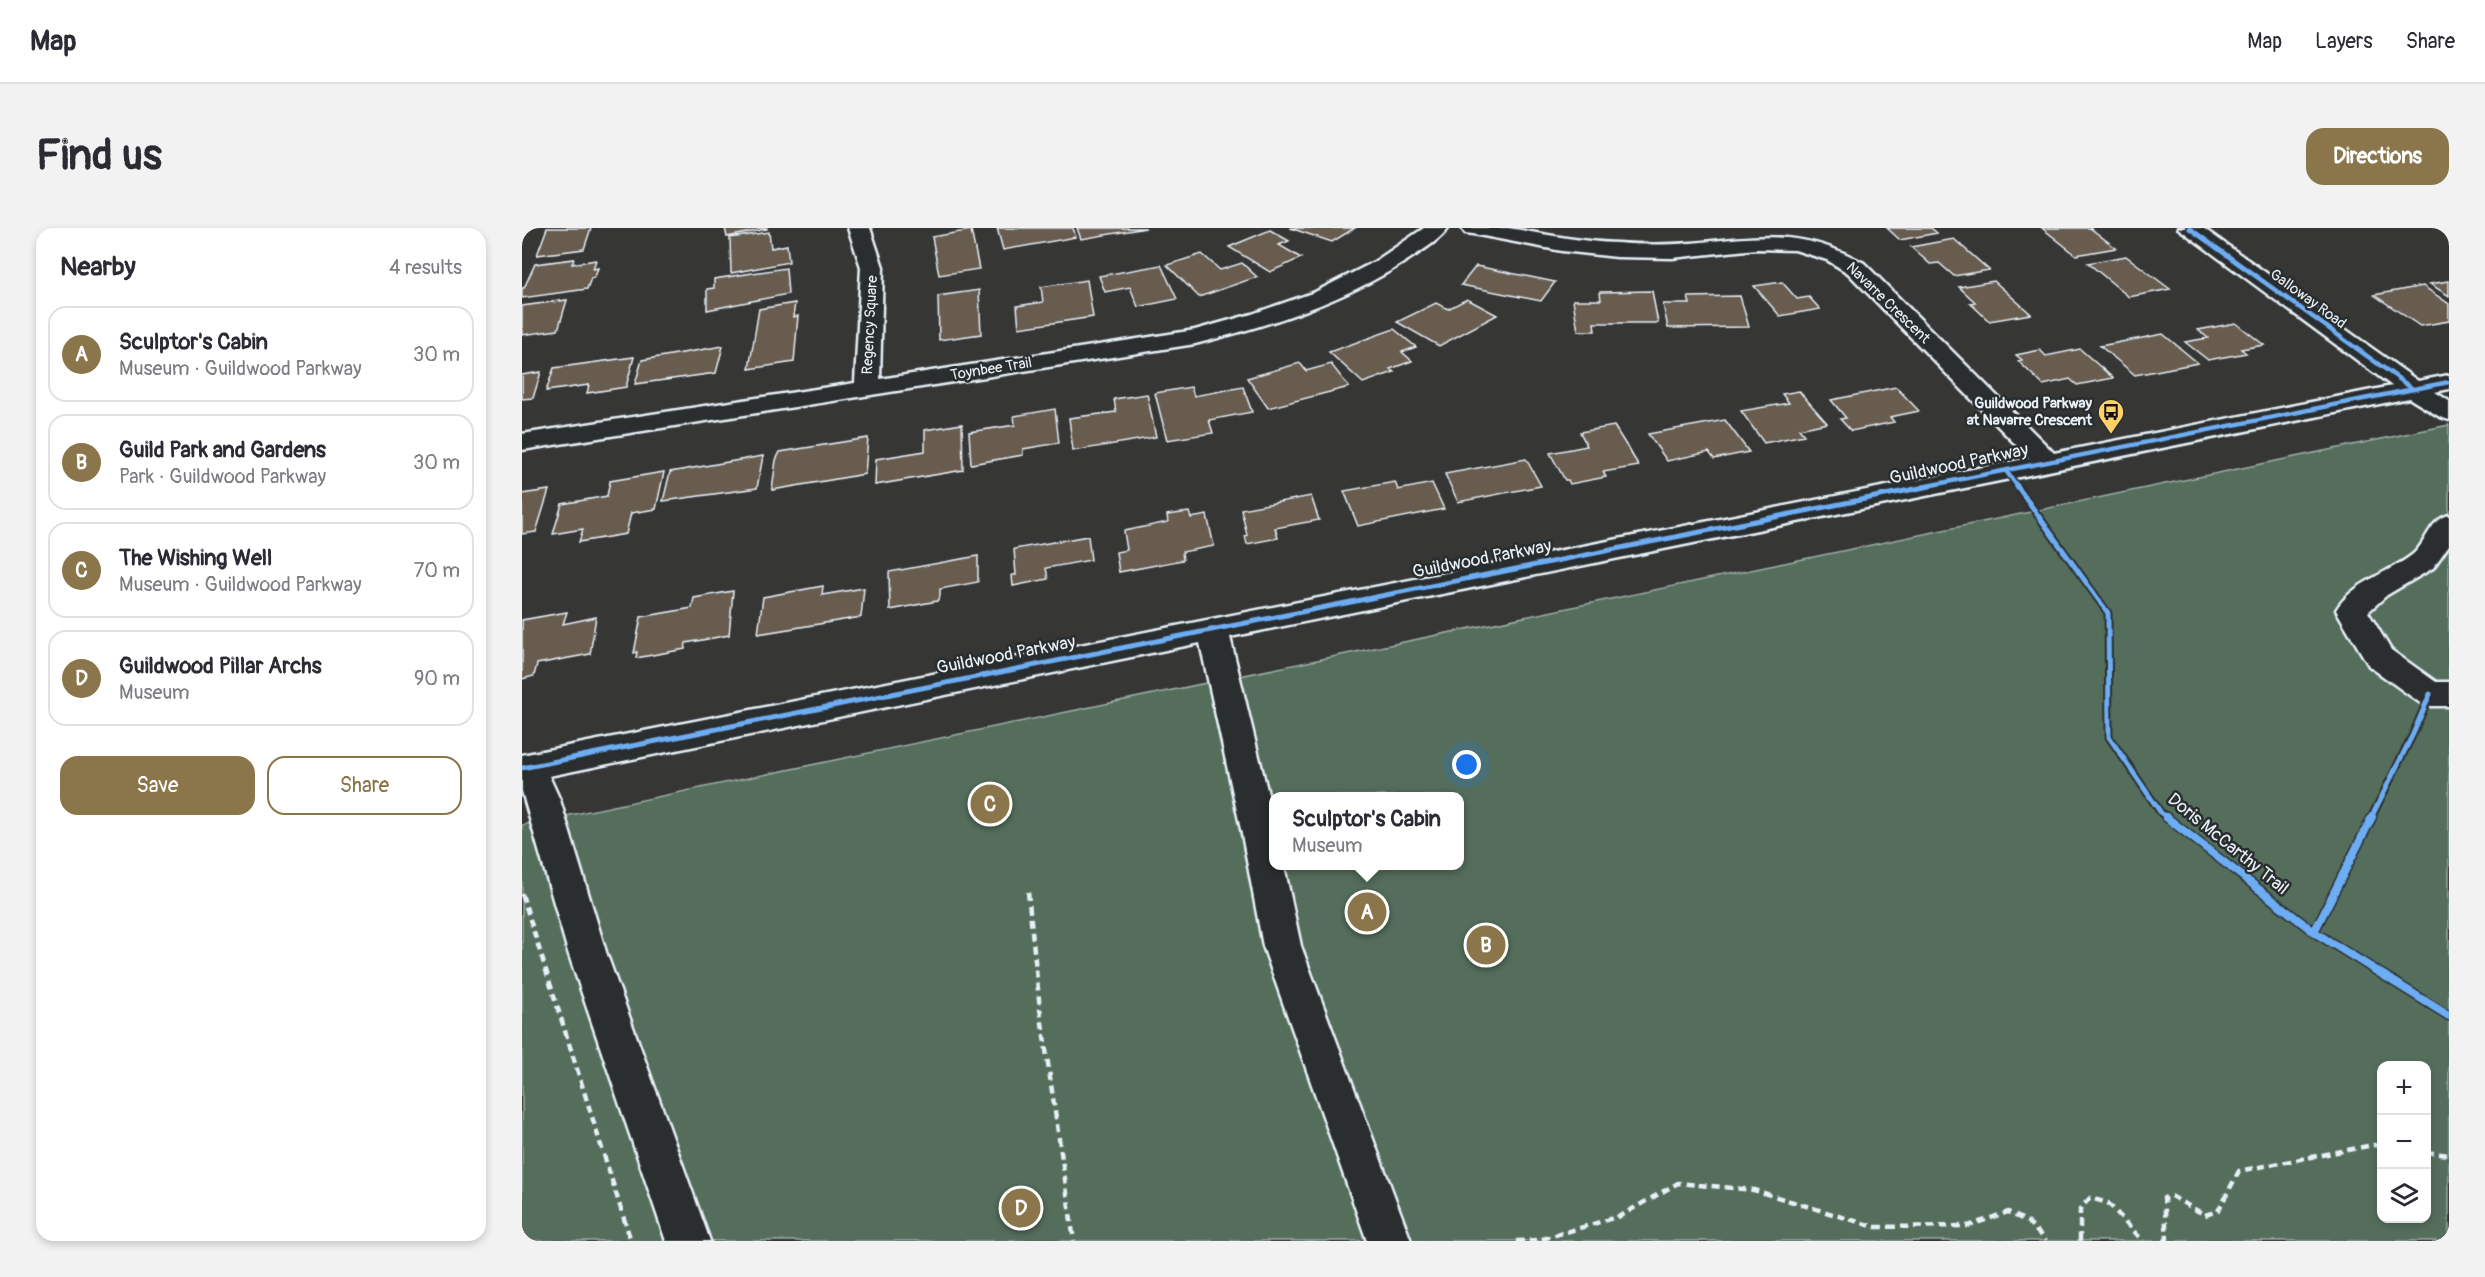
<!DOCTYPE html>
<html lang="en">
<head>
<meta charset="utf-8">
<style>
	:root { --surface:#fff; --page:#f2f2f3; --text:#2b2b33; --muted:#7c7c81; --line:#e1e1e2; --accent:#8a764a }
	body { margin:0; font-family:Pangolin,sans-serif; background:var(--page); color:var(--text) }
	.controls { position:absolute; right:18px; bottom:18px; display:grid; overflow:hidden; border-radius:12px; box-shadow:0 3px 9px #0003 }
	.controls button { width:54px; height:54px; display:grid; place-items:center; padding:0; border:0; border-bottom:2px solid var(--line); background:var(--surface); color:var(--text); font:30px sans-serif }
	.you { position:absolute; left:945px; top:537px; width:21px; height:21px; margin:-15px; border:4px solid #fff; border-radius:50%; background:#1a73e8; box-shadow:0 0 0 9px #1a73e833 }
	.badge { display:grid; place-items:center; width:39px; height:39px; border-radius:50%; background:var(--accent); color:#fff; font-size:20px; font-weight:700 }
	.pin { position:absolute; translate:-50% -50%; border:3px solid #fff; box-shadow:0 2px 6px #0006 }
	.popup { position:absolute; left:747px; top:564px; width:195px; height:78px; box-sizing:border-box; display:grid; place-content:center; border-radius:12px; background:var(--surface); filter:drop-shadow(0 2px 4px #0005); font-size:20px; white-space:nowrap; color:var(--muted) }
	.popup b { font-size:22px; color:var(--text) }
	.popup::after { content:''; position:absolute; left:50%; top:100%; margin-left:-12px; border:12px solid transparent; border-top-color:var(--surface) }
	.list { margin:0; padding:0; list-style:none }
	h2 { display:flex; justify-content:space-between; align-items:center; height:78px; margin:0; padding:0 24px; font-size:26px }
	h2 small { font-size:20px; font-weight:400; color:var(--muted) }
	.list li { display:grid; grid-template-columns:39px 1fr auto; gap:18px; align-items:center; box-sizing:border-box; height:96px; margin:0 12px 12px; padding:0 12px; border:2px solid var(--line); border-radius:18px }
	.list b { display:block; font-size:22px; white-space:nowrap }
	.list p { margin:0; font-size:20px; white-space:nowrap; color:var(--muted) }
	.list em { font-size:20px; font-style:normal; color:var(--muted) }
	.actions { display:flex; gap:12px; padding:18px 24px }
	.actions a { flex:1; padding:14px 0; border:2px solid var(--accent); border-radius:18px; text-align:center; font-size:21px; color:var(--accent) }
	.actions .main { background:var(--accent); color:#fff }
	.icon { flex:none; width:33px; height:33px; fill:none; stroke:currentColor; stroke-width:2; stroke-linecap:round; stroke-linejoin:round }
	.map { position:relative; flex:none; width:1927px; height:1013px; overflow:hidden; border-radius:18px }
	header { display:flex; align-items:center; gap:36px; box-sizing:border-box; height:84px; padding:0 30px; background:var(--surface); border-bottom:2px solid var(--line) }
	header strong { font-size:28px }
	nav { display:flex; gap:33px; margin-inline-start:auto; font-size:21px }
	.intro { display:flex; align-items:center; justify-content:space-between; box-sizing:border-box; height:144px; padding:0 36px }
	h1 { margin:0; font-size:42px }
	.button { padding:15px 27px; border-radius:18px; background:var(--accent); color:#fff; font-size:21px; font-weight:700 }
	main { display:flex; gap:36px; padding:0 36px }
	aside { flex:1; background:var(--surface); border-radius:18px; box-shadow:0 3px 9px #0003 }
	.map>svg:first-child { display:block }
	.green { fill:#556e5c; stroke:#9eb0aa; stroke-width:1.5; fill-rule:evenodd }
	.building { fill:#685c4f; stroke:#e8f1f8; stroke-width:1.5 }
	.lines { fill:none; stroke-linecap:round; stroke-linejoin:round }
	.minor-casing { stroke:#e8f1f8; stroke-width:5 }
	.path { stroke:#e8f1f8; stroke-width:4.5; stroke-dasharray:8 5; stroke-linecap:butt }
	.minor { fill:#2a2d2e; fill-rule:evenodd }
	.cycleway-far2-casing { stroke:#2a2d2e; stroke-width:8 }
	.cycleway-far1-casing { stroke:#2a2d2e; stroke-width:9 }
	.cycleway-casing { stroke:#2a2d2e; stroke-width:11 }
	.cycleway-far2 { stroke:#6dadf4; stroke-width:4.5 }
	.cycleway-far1 { stroke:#6dadf4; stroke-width:5 }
	.cycleway { stroke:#6dadf4; stroke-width:8 }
	.labels { text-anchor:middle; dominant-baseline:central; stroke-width:5; stroke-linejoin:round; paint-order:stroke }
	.far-street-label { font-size:15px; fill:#e8f1f8; stroke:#2a2d2e }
	.far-poi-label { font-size:15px; font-weight:bold; fill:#e8f1f8; stroke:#2a2d2e; text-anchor:end }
	.street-label { font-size:18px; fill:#e8f1f8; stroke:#2a2d2e }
</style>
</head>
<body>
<header>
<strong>Map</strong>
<nav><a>Map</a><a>Layers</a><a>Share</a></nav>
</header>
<div class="intro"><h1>Find us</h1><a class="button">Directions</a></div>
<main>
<aside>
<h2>Nearby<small>4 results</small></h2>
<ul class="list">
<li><span class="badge">A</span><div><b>Sculptor's Cabin</b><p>Museum · Guildwood Parkway</p></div><em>30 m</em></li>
<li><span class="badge">B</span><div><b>Guild Park and Gardens</b><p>Park · Guildwood Parkway</p></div><em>30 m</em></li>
<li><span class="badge">C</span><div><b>The Wishing Well</b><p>Museum · Guildwood Parkway</p></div><em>70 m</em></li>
<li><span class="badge">D</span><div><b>Guildwood Pillar Archs</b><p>Museum</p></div><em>90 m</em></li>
</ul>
<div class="actions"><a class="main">Save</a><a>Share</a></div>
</aside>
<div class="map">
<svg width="1927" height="1013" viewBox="0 0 1927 1013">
	<rect width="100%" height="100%" fill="#363635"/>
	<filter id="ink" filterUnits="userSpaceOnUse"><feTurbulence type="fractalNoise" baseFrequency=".0167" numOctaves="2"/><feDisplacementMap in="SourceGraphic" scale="12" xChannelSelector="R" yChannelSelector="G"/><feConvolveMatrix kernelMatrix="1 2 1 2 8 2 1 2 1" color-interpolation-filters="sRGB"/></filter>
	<g filter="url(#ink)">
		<path class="green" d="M 1927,197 L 1927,1013 L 0,1013 L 0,597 ZM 752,568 L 938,568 L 938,638 L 752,638 ZM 1860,838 L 1904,838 L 1904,990 L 1860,990 Z"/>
		<path class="building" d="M 25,0 L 69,0 L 62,21 L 15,27 Z
			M 203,0 L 245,0 L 245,1 L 205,9 Z
			M 475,0 L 551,0 L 554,9 L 481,22 Z
			M 555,0 L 624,0 L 559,11 Z
			M 768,0 L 833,0 L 810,14 Z
			M 1365,0 L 1409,0 L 1415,5 L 1378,12 Z
			M 1520,0 L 1568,0 L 1594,20 L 1554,27 Z
			M 449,2 L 457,41 L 417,47 L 410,9 Z
			M 748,2 L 767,13 L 757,17 L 779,30 L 748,44 L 707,19 Z
			M 247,4 L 249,20 L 265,17 L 267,34 L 209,45 L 208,10 Z
			M 1432,11 L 1467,42 L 1432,48 L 1417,35 L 1408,36 L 1389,19 Z
			M 680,26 L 698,42 L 720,35 L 735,49 L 677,69 L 645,37 Z
			M 1604,28 L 1648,61 L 1607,69 L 1566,35 Z
			M 52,31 L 50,36 L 74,32 L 71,41 L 76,40 L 73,49 L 69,50 L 65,61 L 0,70 L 0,60 L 2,60 L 13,36 Z
			M 639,37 L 655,71 L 616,79 L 608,59 L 583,64 L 577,48 Z
			M 954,38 L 1033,54 L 1019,73 L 939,57 Z
			M 264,40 L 266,66 L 185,82 L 185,61 L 192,60 L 192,51 Z
			M 565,52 L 571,89 L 497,100 L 495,78 L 521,74 L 519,59 Z
			M 1472,53 L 1509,86 L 1467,93 L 1448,75 L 1453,74 L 1437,59 Z
			M 1927,53 L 1927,68 L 1908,56 Z
			M 1260,54 L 1275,71 L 1287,69 L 1298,81 L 1258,88 L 1232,58 Z
			M 1901,58 L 1927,76 L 1927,93 L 1898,98 L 1852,67 Z
			M 457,62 L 459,106 L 417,112 L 416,68 Z
			M 1130,63 L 1136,95 L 1072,95 L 1073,103 L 1056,103 L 1051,72 L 1079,72 L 1078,64 Z
			M 1218,68 L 1227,99 L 1146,100 L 1141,76 L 1168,76 L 1166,69 Z
			M 945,71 L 975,87 L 917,118 L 875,94 L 914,75 L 926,81 Z
			M 45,72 L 36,102 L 0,107 L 0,78 Z
			M 273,75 L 271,89 L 276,88 L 272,134 L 227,141 L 237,81 Z
			M 1714,95 L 1742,117 L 1719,121 L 1724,125 L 1686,132 L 1663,114 L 1686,110 L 1676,102 Z
			M 872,101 L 894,119 L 880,124 L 890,133 L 868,141 L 872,144 L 841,155 L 807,124 Z
			M 1641,106 L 1676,135 L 1613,147 L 1578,118 Z
			M 201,118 L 194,145 L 113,156 L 120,132 Z
			M 1558,121 L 1591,150 L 1555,157 L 1548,151 L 1521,157 L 1496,133 L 1500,132 L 1494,127 L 1518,122 L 1524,128 Z
			M 112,129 L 104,159 L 65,165 L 67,157 L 24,163 L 32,140 Z
			M 778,135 L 784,143 L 809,136 L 827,159 L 746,180 L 725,150 Z
			M 19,144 L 11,170 L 0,171 L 0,147 Z
			M 669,159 L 672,168 L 721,159 L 730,184 L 687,192 L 691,205 L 645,212 L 633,165 Z
			M 1374,159 L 1397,183 L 1368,189 L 1372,194 L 1329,203 L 1318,191 L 1324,190 L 1309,172 Z
			M 1277,163 L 1305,195 L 1277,201 L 1282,207 L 1242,215 L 1219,183 L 1267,175 L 1260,166 Z
			M 625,166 L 634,209 L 551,223 L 547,190 L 594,184 L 592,171 Z
			M 533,181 L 537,215 L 501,221 L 501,227 L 449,236 L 447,204 L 493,197 L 492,188 Z
			M 1203,192 L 1227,224 L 1192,231 L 1187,224 L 1145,233 L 1126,206 Z
			M 440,196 L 441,242 L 353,257 L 354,231 L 403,223 L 403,202 Z
			M 1092,198 L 1117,238 L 1081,244 L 1084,249 L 1048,256 L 1046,252 L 1043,252 L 1028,225 L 1065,218 L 1058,204 Z
			M 346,210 L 343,246 L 250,262 L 254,232 L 258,224 Z
			M 241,228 L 235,260 L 141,273 L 148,244 Z
			M 1004,231 L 1019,258 L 936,274 L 923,246 Z
			M 142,244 L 134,281 L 109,285 L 104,306 L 57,314 L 61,301 L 31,306 L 40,276 L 85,268 L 88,253 Z
			M 873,254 L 876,262 L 910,255 L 922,281 L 836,298 L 822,263 Z
			M 27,262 L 14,304 L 0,306 L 0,266 Z
			M 789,268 L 797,292 L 753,300 L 756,310 L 725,316 L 723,308 L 725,307 L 719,281 Z
			M 667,284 L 669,290 L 685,287 L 692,318 L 660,324 L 661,332 L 597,344 L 594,324 L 605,322 L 602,303 L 646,294 L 645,287 Z
			M 566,308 L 569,332 L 524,340 L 526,351 L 491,358 L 490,347 L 494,347 L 492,321 Z
			M 456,328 L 456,354 L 418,361 L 418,368 L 415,373 L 368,382 L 367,344 Z
			M 301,358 L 300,367 L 342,360 L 339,389 L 236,406 L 241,369 Z
			M 211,363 L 207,407 L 164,415 L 163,421 L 114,430 L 115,424 L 112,425 L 119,389 L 170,380 L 172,370 Z
			M 45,384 L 41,396 L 74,389 L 68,426 L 15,436 L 12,448 L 0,451 L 0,392 Z"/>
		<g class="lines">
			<g class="minor-casing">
				<path id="minor" d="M 326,0 L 348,0 L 361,39 L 358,151 L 673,102 L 730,86 L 793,64 L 852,34 L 902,0 L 926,0 C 917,13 899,23 886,32 C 821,74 748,97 673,116 L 0,222 L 0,206 L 333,155 L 339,39 Z
					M 940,0 C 955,0 971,0 986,0 C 1023,6 1058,14 1095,15 C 1120,17 1144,17 1169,15 C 1238,9 1278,0 1342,35 L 1532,225 L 1870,158 L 1656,0 L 1681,0 L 1896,153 L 1927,147 L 1927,161 L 1913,164 L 1927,173 L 1927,192 L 1918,189 L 1887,170 L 708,409 L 752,591 L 752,638 L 762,638 L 779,718 L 889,1013 L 845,1013 L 741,718 L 720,606 L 678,415 L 27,548 L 38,572 L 84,724 L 188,1013 L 144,1013 L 46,724 L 0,563 L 0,527 L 1507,230 L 1326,45 L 1305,32 L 1273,22 L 1234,21 L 1150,30 L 1095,29 L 1040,23 L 951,6 L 943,5 Z
					M 1927,287 L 1927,317 L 1911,340 L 1865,367 L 1846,384 L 1869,422 L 1914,454 L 1927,454 L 1927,478 L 1908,478 L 1897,474 L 1847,438 L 1814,382 C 1831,354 1865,346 1890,327 C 1905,315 1907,292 1927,287 Z"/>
			</g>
			<path class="path" d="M 506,664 L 518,781 L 552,1013
				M 0,666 L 109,1013
				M 1904,924 L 1927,927
				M 994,1013 L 1017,1012 L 1098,988 L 1156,955 L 1232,962 L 1353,999 L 1446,998 L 1486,984 L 1506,994 L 1524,1013
				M 1558,1013 L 1558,981 L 1568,970 L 1586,975 L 1621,1013
				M 1642,1013 L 1645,1011 L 1642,970 L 1649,968 L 1683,987 L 1696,983 L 1717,943 L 1851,917 L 1860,918"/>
			<use href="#minor" class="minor"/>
			<g class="cycleway-far2-casing">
				<path id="cycleway-far2" d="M 1667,0 L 1891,161
					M 1484,243 L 1496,259
					M 1400,259 L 1927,154"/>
			</g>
			<g class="cycleway-far1-casing">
				<path id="cycleway-far1" d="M 1495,258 L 1586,385 L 1587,509 L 1639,585 L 1646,590
					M 0,540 L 1408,258
					M 1849,590 L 1891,506 L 1908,466"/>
			</g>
			<g class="cycleway-casing">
				<path id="cycleway" d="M 1644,589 L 1792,704 L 1927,788
					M 1792,704 L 1850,589"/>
			</g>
			<use href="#cycleway-far2" class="cycleway-far2"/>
			<use href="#cycleway-far1" class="cycleway-far1"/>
			<use href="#cycleway" class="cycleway"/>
		</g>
	</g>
	<defs>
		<g id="bus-pin" transform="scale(1.35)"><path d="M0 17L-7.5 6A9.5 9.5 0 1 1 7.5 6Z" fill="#ffd166" stroke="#2a2d2e"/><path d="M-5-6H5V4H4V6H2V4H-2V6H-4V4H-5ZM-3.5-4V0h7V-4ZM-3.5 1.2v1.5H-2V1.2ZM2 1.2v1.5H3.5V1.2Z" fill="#111"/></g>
	</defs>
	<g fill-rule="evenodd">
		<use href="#bus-pin" x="1589" y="184"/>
	</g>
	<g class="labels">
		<g class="far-street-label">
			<text transform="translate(1786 71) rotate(36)">Galloway Road</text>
			<text transform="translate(1366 75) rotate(44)">Navarre Crescent</text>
			<text transform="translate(348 97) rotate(-87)">Regency Square</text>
			<text transform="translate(469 141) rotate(-9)">Toynbee Trail</text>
		</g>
		<g class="far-poi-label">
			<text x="1570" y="175">Guildwood Parkway<tspan x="1570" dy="17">at Navarre Crescent</tspan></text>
		</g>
		<g class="street-label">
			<text transform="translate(1437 236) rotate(-12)">Guildwood Parkway</text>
			<text transform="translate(960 331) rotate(-11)">Guildwood Parkway</text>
			<text transform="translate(484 427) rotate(-11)">Guildwood Parkway</text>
			<text transform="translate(1706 616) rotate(39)">Doris McCarthy Trail</text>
		</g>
	</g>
</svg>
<div class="controls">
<button>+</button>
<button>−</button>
<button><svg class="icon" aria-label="layers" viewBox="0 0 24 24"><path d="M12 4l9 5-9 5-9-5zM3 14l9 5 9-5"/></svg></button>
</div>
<div class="you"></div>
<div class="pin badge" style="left:845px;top:684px">A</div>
<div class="popup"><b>Sculptor's Cabin</b>Museum</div>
<div class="pin badge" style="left:964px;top:717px">B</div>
<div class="pin badge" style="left:468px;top:576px">C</div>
<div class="pin badge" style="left:499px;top:980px">D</div>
</div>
</main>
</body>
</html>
